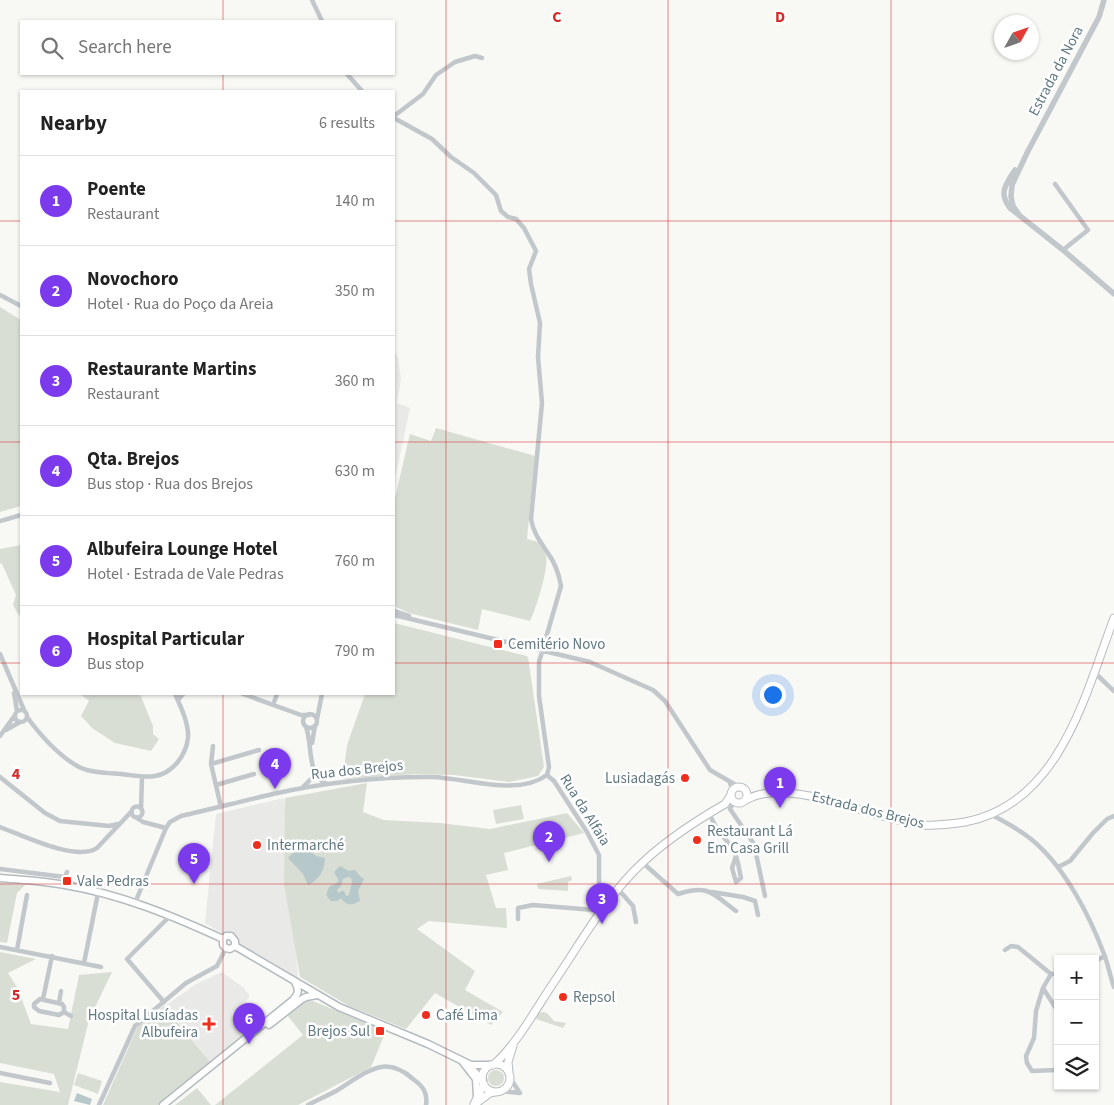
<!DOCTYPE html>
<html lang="en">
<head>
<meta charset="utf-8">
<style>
	:root { --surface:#fff; --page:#f6f6f6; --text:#222; --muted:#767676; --line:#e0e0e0; --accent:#7c3aed }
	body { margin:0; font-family:"Source Sans 3",sans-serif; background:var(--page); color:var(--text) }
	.controls { position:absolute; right:15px; bottom:15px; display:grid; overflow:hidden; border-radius:0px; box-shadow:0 1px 4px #0004 }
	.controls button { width:45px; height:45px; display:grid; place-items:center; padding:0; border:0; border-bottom:1px solid var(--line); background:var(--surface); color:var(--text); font:25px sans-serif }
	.compass { position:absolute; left:994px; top:15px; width:45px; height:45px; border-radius:50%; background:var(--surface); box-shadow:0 1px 4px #0004; rotate:50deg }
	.you { position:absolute; left:772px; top:694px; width:18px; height:18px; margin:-12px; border:4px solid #fff; border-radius:50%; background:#1a73e8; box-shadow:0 0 0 8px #1a73e833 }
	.badge { display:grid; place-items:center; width:32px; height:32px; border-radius:50%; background:var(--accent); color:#fff; font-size:16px; font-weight:700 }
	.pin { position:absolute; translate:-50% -41px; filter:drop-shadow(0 1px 2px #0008) }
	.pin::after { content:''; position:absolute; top:26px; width:18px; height:15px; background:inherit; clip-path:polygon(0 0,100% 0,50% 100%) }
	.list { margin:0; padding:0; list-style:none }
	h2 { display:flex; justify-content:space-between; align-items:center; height:65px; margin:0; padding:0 20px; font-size:21px }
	h2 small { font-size:16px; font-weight:400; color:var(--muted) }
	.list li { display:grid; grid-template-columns:32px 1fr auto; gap:15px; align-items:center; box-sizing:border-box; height:90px; padding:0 20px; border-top:1px solid var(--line) }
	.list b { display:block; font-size:19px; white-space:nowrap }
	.list p { margin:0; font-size:16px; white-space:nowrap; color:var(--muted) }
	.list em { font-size:16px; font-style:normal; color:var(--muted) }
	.icon { flex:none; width:28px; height:28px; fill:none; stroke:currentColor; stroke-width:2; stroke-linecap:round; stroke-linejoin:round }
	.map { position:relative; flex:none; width:1114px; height:1105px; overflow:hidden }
	.search { position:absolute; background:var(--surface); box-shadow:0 1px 4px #0004; left:20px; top:20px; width:375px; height:55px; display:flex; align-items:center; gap:12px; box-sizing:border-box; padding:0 18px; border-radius:0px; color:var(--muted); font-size:19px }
	.panel { position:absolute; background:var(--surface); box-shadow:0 1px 4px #0004; left:20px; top:90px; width:375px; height:605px; border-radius:0px }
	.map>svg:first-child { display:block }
	.built { fill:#e9e9e8 }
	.green { fill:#d9ded4 }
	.water { fill:#b7c8ca; fill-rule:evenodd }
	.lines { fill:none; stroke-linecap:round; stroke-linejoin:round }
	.secondary-casing { stroke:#b3bbbf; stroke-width:9 }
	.primary-casing { stroke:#b4bbbe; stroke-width:9 }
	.minor { stroke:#c1c7ca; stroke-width:4.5 }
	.tertiary { stroke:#c1c7ca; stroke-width:5.5 }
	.secondary { stroke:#fff; stroke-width:6 }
	.primary { stroke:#fff; stroke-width:7 }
	.grid { fill:none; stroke:#d62828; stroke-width:1; stroke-opacity:0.55 }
	.poi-dot { fill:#f02e1d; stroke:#fff; stroke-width:2 }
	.labels { text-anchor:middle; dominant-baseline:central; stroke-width:5; stroke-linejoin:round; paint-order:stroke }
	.street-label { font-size:15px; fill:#617982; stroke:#fff }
	.poi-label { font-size:15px; fill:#617982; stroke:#fff; text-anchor:start }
	.grid-label { font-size:16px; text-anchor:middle; font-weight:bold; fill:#d62828; stroke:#fff; stroke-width:5; stroke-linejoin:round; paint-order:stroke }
</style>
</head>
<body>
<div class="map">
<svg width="1114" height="1105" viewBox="0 0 1114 1105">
	<rect width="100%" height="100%" fill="#f8f8f5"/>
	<path class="built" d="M 394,350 L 398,358 L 401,379 L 397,403 L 410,408 L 394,484 Z
		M 284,798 L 298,978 L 205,923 L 216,814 Z
		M 222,972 L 245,989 L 245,991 L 249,994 L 249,998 L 231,1014 L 246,1034 L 211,1063 L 165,1006 L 196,984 Z"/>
	<path class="green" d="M 0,307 L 21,320 L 21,506 L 0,512 Z
		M 436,428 L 535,456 L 527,539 L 538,542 C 540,546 545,552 546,556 C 549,568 536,609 530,621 L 482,609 L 478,630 L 409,613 L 394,606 L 394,502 L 410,434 L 431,441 Z
		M 21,545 L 21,617 L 18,614 L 13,605 L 16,595 L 2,564 L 0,563 L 0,549 Z
		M 394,623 L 526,656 L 528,657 L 544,767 L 538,776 L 509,782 L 454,775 L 415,774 L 343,779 L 347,745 L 365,694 L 394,694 Z
		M 80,694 L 140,694 L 153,726 L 153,734 L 159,739 L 151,751 L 115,743 L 92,728 L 81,716 L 89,701 Z
		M 367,783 L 363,812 L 384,820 L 440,823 L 490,829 L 567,813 L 584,833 L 504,853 L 508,870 L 486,875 L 496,908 L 506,908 L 507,928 L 429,921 L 417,929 L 475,971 L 465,990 L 503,1012 L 491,1025 L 435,993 L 406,1029 L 349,1006 L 300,977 L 284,884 L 285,798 Z
		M 521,805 L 524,819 L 496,824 L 493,810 Z
		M 571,876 L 572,880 L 568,882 L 568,891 L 538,889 L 537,884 Z
		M 0,883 L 25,885 L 17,893 L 7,943 L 0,942 Z
		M 0,952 L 36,959 L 8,973 L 18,989 L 31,1024 L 68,1029 L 79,975 L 112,972 L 89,1020 L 68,1105 L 0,1105 L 0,1082 L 60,1092 L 54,1074 L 0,1063 Z
		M 313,1001 L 386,1031 L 371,1067 L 298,1105 L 215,1105 L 303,1035 L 287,1015 L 302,1002 Z
		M 164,1006 L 211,1063 L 158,1105 L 103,1105 L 138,1026 Z
		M 544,1012 L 548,1014 L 554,1021 L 566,1023 L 563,1028 L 536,1019 L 539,1013 Z
		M488 1078a8 8 0 1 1 16 0a8 8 0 1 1-16 0Z
		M 78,1073 L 102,1081 L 98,1094 L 74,1085 Z
		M 197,1088 L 211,1105 L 175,1105 Z"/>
	<path class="water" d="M 302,844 L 316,856 L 325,858 C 325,870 319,880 308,885 L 303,874 L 288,858 Z
		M 340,866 L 349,871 L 355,870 L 360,876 L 364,879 L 358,891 L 360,901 C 352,905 347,907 341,898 L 337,901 L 331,901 L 326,895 L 329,887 L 338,882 L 338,879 L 334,872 ZM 348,877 L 351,878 L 352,882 L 349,895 L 346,896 L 344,891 L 341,891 L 339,893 L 337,890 L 341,886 L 343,879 Z
		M 77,1093 L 92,1099 L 90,1105 L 74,1101 Z"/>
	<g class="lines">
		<g class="secondary-casing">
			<path id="secondary" d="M 0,878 C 22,880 43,881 65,885 C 120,894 173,916 223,939
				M 223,939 L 226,936 L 231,936 L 235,941 L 235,946
				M 223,939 L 223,945 L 226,948 L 230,949 L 235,946
				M 235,946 L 339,1007 L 428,1044 L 471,1065 L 491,1065
				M 269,1025 L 302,999 L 306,997 L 317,995
				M 462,1061 L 476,1079 L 477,1096
				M 472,1069 L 483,1080
				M 163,1105 L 293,1000 C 299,993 299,990 295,982"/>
		</g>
		<g class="primary-casing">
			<path id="primary" d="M731 795a8 8 0 1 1 16 0a8 8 0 1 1-16 0Z
				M 746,800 C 767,787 804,794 827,800 C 857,808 893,821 923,825 C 937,826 951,824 965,822 C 1060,804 1085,695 1114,618
				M482 1078a14 14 0 1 1 28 0a14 14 0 1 1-28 0Z
				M 493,1065 C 516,1046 537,1007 554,982 C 579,945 602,904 634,871 C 660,844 692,823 725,804 L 731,795
				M 509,1072 L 508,1062 L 513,1046
				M 474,1104 L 484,1084
				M 474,1105 L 490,1093 L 495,1092"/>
		</g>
		<path class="minor" d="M 312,0 L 322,21
			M 347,74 L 362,91
			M 394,116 L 423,94 L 436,75 L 455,62 L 475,56 L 482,58
			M 394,118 L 432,139 L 451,157 L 474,173 L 496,195 L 501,211 L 508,217 L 516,219 L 524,228 L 536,251 L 529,269 L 531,284 L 540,323 L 538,357 L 542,403 L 531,519 C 533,532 540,541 547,552 C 554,561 559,574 561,586 L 539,662 L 539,696 L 549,767 L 547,775
			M 1055,184 L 1088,230 L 1063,250
			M 0,295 L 21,306
			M 0,521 L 21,515
			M 394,611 L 409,616
			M 394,615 L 590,662 L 653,690 L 665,701 L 710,770 L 741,788
			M 0,654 L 24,710
			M 1094,672 L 1114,691
			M 14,693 L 17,711
			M 243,694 L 301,715 L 309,715
			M 178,700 L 183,694
			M 273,705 L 277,694
			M15 716a6 6 0 1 1 12 0a6 6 0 1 1-12 0Z
			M303 721a7 7 0 1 1 14 0a7 7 0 1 1-14 0Z
			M 27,717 C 41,736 59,756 79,767 C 91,773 108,773 121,774 C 132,775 144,778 155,776 C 173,773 186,755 188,738 C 189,724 181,707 175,694
			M 317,719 L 322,694
			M 306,727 C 313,745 306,775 327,784
			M 6,730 L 20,722
			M 0,736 L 15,715
			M 312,743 L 315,726
			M 213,746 L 211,764 L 221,807
			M 211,764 L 259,750
			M 547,775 L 554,781 L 587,832 L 599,855 L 599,896
			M 0,777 L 45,813 L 60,821 L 109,826 L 118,824
			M 730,783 L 733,791
			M 216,785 L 254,774
			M 302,788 L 313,777 L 314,771
			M 732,805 L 730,809 L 754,844 L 765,896
			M131.5 812a5.5 5.5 0 1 1 11 0a5.5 5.5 0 1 1-11 0Z
			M 141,809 L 142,777
			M 710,814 C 714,829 726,838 734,851 C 738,859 739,869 741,878 L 736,882 L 732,868 L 736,856
			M 992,815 C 1005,822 1019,829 1031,839 C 1064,866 1089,914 1104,954 C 1108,964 1110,976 1114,987
			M 137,818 L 143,822 L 166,828
			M 0,827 C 22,835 76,862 97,848 L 131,812
			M 643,863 L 678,894 C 708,884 712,893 736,911
			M 1058,867 L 1070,861 L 1093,833 L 1107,819 L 1114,816
			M 0,869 L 65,877 L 67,872
			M 618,889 L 633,906 L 636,922
			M 712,892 L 743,897 L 755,901 L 758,915
			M 135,903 L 166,828 L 170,822 L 181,816 C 212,809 242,801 273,794 C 321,783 383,776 432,777 C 467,778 517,797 547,775
			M 600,913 L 594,910 L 597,898 L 603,894 L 611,898
			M 518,919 L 518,908 L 533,905 L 594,910
			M 0,947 L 101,967
			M 17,950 L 27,895
			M 1005,950 L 1011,946 L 1018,947 L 1051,974 L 1058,974
			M 1095,961 L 1105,956
			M 84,963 L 98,893
			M 1051,974 L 1043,988 L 1055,1007
			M 1043,988 L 1036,1011 L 1034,1038 L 1026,1056 L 1027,1063 L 1032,1071 L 1055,1070 L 1058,1068
			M 40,999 L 62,1004 L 64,1007 L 64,1012 L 59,1015 L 39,1011 L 34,1007 L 34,1004 Z
			M 43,999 L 52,956
			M 164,1002 L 127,959 L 171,915
			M 59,1003 L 61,991
			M 64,1012 L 71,1016
			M 0,1073 L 50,1083
			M 510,1078 L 520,1093
			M 501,1091 L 520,1093
			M 99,1105 L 135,1026 L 186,983 L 217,966 L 226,948
			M 308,1105 C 317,1100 327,1096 336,1091 C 350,1083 365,1070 381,1067 C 393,1065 405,1072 413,1079 C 423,1086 428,1093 426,1105"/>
		<path class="tertiary" d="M 1015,170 C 1006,184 998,193 1010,208 L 1063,250 L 1114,294
			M 1020,216 L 1013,206 L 1011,197 L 1012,185 L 1027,153 L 1099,17 L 1104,0"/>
		<use href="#secondary" class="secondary"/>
		<use href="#primary" class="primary"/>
	</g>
	<path class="grid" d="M 223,0 L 223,21M 446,0 L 446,1105M 668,0 L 668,1105M 891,0 L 891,1105M 223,74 L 223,91M 0,221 L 21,221M 394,221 L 1114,221M 0,442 L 21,442M 394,442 L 1114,442M 0,663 L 21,663M 394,663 L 1114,663M 223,694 L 223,1105M 0,884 L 1114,884"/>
	<g class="poi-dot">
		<rect x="493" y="639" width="10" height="10" rx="2.5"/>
		<circle cx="685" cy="778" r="5"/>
		<circle cx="697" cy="840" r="5"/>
		<circle cx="257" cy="845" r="5"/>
		<rect x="62" y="876" width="10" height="10" rx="2.5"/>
		<circle cx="563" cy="997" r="5"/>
		<circle cx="426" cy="1015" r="5"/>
		<path d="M206.5 1016.5h5v5h5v5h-5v5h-5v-5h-5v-5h5z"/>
		<rect x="375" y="1026" width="10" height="10" rx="2.5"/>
	</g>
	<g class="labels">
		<g class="street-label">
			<text transform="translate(1056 71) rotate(-62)">Estrada da Nora</text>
			<text transform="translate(357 770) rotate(-6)">Rua dos Brejos</text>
			<text transform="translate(585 810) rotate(58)">Rua da Alfaia</text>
			<text transform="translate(868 810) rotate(14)">Estrada dos Brejos</text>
		</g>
		<g class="poi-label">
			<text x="508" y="644">Cemitério Novo</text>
			<text x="675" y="778" text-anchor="end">Lusiadagás</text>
			<text x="707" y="831">Restaurant Lá<tspan x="707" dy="17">Em Casa Grill</tspan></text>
			<text x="267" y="845">Intermarché</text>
			<text x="77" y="881">Vale Pedras</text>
			<text x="573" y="997">Repsol</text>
			<text x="198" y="1015" text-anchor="end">Hospital Lusíadas<tspan x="198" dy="17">Albufeira</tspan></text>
			<text x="436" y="1015">Café Lima</text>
			<text x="370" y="1031" text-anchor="end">Brejos Sul</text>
		</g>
	</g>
	<g class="grid-label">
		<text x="557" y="22">C</text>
		<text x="780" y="22">D</text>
		<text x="16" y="779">4</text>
		<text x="16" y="1000">5</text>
	</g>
</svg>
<div class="controls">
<button>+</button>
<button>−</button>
<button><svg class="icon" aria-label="layers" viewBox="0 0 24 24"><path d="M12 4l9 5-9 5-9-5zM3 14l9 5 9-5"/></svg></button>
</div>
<svg class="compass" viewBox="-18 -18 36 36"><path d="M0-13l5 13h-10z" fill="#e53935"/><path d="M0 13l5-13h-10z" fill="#767676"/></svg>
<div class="you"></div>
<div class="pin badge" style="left:780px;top:808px">1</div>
<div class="pin badge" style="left:549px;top:862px">2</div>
<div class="pin badge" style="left:602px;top:924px">3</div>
<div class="pin badge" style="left:275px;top:789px">4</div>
<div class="pin badge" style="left:194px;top:884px">5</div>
<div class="pin badge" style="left:249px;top:1044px">6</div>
<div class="search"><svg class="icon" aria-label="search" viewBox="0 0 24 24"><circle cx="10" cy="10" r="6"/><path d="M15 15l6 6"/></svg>Search here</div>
<section class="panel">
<h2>Nearby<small>6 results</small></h2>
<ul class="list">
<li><span class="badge">1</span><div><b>Poente</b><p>Restaurant</p></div><em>140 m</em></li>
<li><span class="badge">2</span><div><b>Novochoro</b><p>Hotel · Rua do Poço da Areia</p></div><em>350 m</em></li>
<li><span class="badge">3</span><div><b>Restaurante Martins</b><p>Restaurant</p></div><em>360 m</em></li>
<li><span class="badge">4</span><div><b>Qta. Brejos</b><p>Bus stop · Rua dos Brejos</p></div><em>630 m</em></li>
<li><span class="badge">5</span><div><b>Albufeira Lounge Hotel</b><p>Hotel · Estrada de Vale Pedras</p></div><em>760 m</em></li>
<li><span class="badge">6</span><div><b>Hospital Particular</b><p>Bus stop</p></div><em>790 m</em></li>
</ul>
</section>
</div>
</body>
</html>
